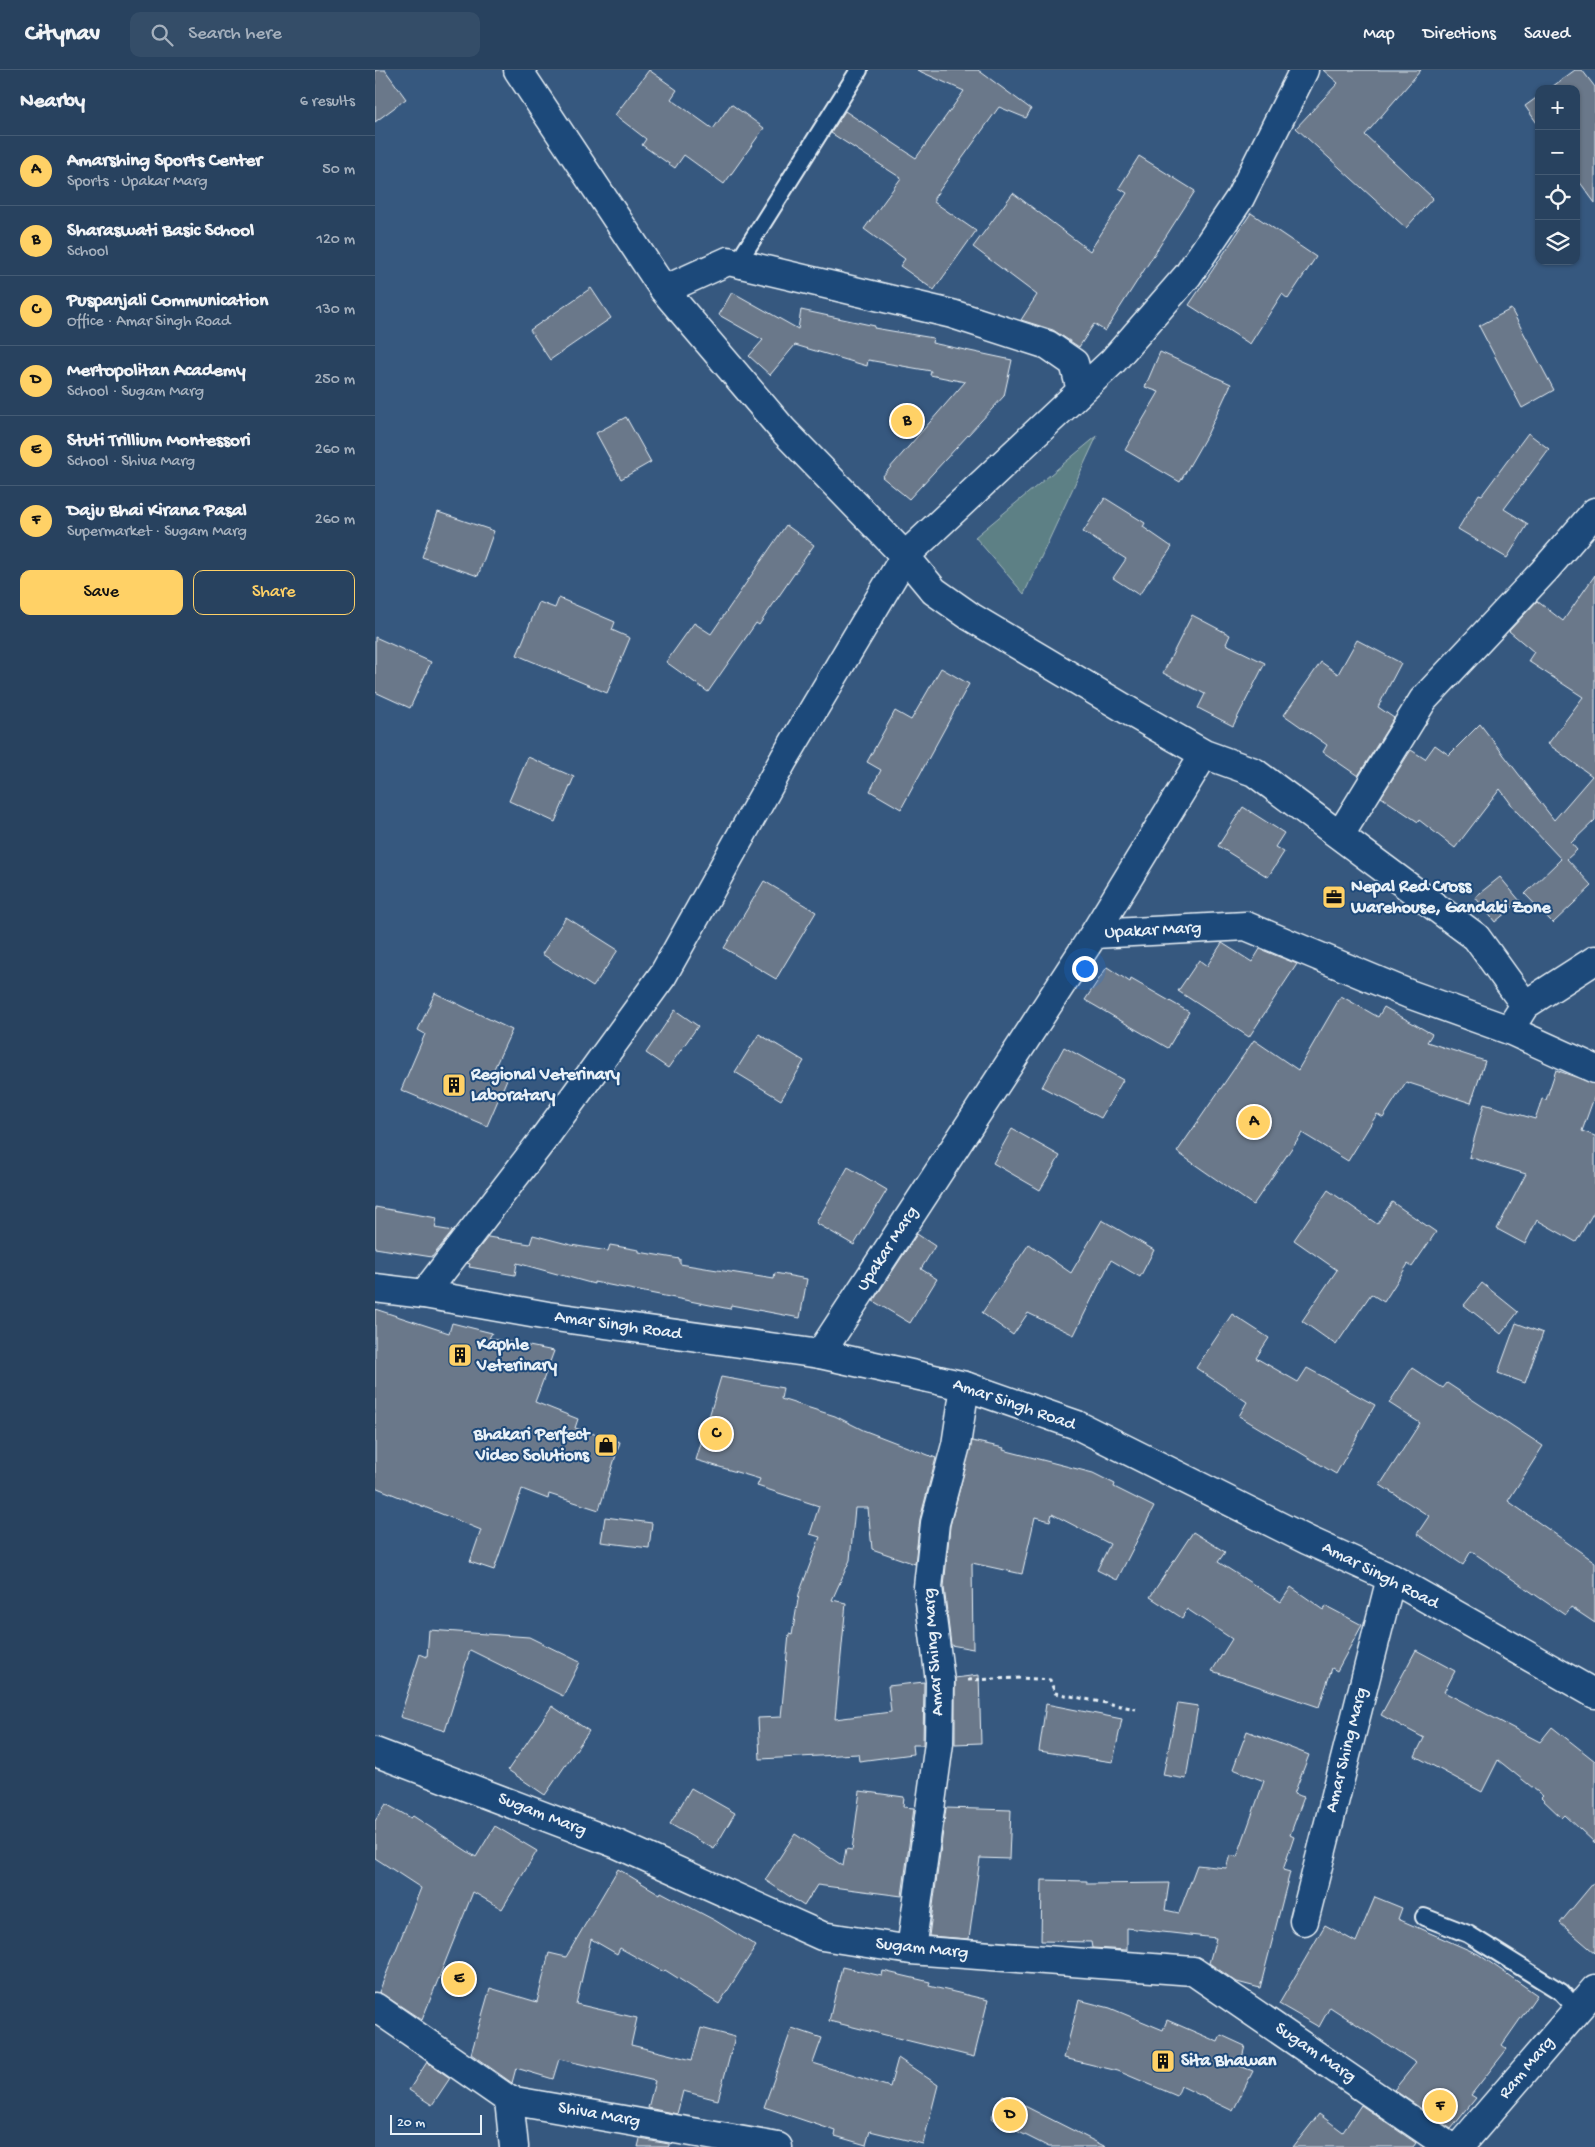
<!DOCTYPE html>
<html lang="en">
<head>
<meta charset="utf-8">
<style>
	:root { --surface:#28425f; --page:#344d68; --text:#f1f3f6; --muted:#a5b0bd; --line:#445b74; --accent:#ffd166 }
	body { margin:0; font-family:"Gochi Hand",sans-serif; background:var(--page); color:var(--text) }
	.controls { position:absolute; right:15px; top:15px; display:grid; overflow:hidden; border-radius:10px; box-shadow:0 1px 4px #0004 }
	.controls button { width:45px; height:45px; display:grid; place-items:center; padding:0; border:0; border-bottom:1px solid var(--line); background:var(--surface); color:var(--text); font:25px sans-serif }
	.scale { position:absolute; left:15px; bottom:12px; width:92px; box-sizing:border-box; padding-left:5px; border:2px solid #e8f1f8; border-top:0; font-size:14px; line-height:18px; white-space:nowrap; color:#e8f1f8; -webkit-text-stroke:4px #1f4a7a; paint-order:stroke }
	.you { position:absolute; left:709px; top:898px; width:18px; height:18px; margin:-12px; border:4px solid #fff; border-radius:50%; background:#1a73e8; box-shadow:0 0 0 8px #1a73e833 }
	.badge { display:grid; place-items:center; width:32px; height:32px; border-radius:50%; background:var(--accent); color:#111; font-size:16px; font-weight:700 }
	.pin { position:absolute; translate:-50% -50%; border:2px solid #fff; box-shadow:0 1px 5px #0006 }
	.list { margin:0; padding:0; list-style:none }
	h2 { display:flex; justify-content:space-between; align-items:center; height:65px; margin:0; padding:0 20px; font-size:21px }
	h2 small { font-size:16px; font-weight:400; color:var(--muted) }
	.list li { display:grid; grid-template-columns:32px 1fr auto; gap:15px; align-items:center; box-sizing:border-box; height:70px; padding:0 20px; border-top:1px solid var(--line) }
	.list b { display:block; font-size:19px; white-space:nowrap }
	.list p { margin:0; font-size:16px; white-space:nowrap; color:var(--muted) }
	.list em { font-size:16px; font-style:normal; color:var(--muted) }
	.actions { display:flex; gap:10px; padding:15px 20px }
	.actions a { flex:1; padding:11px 0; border:1px solid var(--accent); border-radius:10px; text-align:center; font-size:18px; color:var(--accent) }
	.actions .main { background:var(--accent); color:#111 }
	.icon { flex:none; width:28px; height:28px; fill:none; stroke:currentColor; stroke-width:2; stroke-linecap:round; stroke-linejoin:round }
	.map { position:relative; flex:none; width:1220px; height:2077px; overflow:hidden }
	header { display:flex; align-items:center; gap:30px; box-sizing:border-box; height:70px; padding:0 25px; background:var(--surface); border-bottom:1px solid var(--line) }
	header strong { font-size:24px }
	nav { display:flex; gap:28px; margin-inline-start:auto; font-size:18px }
	.search { width:350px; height:45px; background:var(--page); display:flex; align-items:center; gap:12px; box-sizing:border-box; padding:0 18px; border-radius:10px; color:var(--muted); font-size:19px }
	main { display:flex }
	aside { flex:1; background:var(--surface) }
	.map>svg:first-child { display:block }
	.green { fill:#5d8085; stroke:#a2b8be }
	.building { fill:#6b788a; stroke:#e8f1f8 }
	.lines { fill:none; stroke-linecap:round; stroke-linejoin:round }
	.lane-casing { stroke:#e8f1f8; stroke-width:20 }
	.street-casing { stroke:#e8f1f8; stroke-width:31 }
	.secondary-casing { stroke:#e8f1f8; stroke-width:31 }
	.primary-casing { stroke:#e8f1f8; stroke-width:31 }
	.path { stroke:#e8f1f8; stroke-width:3; stroke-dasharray:4 4; stroke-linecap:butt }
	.lane { stroke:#1f4a7a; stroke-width:16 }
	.street { stroke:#1f4a7a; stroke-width:28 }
	.secondary { stroke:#1f4a7a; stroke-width:28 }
	.primary { stroke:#1f4a7a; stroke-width:28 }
	.labels { text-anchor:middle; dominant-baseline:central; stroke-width:4; stroke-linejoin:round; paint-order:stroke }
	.poi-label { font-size:18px; font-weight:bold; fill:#e8f1f8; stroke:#1f4a7a; text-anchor:start }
	.street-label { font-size:18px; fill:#e8f1f8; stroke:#1f4a7a }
</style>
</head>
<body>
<header>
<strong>Citynav</strong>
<div class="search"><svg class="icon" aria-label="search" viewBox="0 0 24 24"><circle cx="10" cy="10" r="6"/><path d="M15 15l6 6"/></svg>Search here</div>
<nav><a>Map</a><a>Directions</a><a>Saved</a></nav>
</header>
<main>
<aside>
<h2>Nearby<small>6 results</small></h2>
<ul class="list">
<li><span class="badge">A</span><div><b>Amarshing Sports Center</b><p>Sports · Upakar Marg</p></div><em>50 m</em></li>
<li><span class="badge">B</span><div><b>Sharaswati Basic School</b><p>School</p></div><em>120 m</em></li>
<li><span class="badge">C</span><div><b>Puspanjali Communication</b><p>Office · Amar Singh Road</p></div><em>130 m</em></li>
<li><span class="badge">D</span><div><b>Mertopolitan Academy</b><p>School · Sugam Marg</p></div><em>250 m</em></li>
<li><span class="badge">E</span><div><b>Stuti Trillium Montessori</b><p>School · Shiva Marg</p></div><em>260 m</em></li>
<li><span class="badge">F</span><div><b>Daju Bhai Kirana Pasal</b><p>Supermarket · Sugam Marg</p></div><em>260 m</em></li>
</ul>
<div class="actions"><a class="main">Save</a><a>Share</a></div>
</aside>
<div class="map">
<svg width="1220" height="2077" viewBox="0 0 1220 2077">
	<rect width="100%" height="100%" fill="#36587f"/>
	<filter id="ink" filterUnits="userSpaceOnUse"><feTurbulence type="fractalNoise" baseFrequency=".02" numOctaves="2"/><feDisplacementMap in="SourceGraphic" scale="10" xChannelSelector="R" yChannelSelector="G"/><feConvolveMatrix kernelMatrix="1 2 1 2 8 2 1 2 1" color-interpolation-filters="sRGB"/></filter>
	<g filter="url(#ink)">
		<path class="green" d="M 722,366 L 649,524 L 600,467 Z"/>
		<path class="building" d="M 0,0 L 10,0 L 31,29 L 0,52 Z
			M 274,0 L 302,20 L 296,29 L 338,59 L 356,34 L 389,58 L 349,114 L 309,85 L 300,98 L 267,75 L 271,69 L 240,45 Z
			M 542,0 L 603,0 L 656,39 L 651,48 L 624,37 L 559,128 L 559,132 L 601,161 L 559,220 L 525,196 L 530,189 L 489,159 L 526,108 L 456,63 L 470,41 L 541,88 L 589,21 Z
			M 948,0 L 1046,0 L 990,65 L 1058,128 L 1031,158 L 921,58 L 963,13 Z
			M 1200,0 L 1207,0 L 1220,17 L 1220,133 L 1201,107 L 1201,19 L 1174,19 Z
			M 1164,26 L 1164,56 L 1150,36 Z
			M 764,86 L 820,121 L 730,261 L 719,254 L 704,277 L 678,260 L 646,250 L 662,225 L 598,177 L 638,123 L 715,181 L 752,123 L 744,118 Z
			M 876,143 L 941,187 L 913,229 L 907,224 L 875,274 L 814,235 Z
			M 216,218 L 236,248 L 175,290 L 155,260 Z
			M 357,222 L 423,259 L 426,240 L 500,256 L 499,258 L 558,268 L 557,273 L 637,290 L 629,326 L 534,429 L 507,407 L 590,312 L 555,305 L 556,301 L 493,290 L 492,296 L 420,275 L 395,305 L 374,286 L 388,270 L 344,245 Z
			M 1136,239 L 1179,320 L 1147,338 L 1104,256 Z
			M 785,282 L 856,314 L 833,363 L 805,412 L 750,380 L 784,322 L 770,317 Z
			M 251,347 L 276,392 L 246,409 L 221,363 Z
			M 1153,363 L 1174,379 L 1129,439 L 1153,454 L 1132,488 L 1083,459 L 1104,424 L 1107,425 Z
			M 730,428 L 770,453 L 768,457 L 797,477 L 764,525 L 738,508 L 751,489 L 708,462 Z
			M 63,442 L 119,461 L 103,506 L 47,487 Z
			M 411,455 L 439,475 L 384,555 L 381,553 L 333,622 L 291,592 L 319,553 L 336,564 Z
			M 1220,505 L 1220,750 L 1196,773 L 1202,780 L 1192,789 L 1217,816 L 1178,853 L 1150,824 L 1186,789 L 1142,742 L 1125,719 L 1080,778 L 1044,750 L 1043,752 L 1006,727 L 1036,680 L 1050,689 L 1060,675 L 1074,685 L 1105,654 L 1179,750 L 1217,706 L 1173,674 L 1208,627 L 1153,591 L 1159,582 L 1134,561 L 1162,531 L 1188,551 Z
			M 184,528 L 240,552 L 237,560 L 255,568 L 232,623 L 142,585 L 164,532 L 180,538 Z
			M 817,545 L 855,565 L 851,574 L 890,593 L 858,656 L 823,638 L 830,624 L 788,603 Z
			M 0,567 L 56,592 L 35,638 L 0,622 Z
			M 982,570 L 1026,593 L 1003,637 L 1019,648 L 983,706 L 948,682 L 952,675 L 909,645 L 946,592 L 963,604 Z
			M 566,598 L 594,614 L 526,739 L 495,721 L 506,700 L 492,692 L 520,641 L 536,650 Z
			M 153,687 L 199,707 L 180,752 L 134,731 Z
			M 868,737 L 909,763 L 900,777 L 909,782 L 893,807 L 843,776 Z
			M 1125,807 L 1145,831 L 1120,852 L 1100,827 Z
			M 389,811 L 441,842 L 401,909 L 349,878 Z
			M 191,847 L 243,880 L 218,917 L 167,884 Z
			M 847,873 L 877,892 L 885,879 L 922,894 L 874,967 L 803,921 L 824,890 L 832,896 Z
			M 732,897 L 755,912 L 756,909 L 814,942 L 793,978 L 710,930 Z
			M 60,923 L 137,960 L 117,1003 L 132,1009 L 112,1056 L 26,1020 L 50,964 L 43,960 Z
			M 966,926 L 1003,947 L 1009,937 L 1057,964 L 1052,972 L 1110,991 L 1096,1033 L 1031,1012 L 1008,1048 L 1002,1044 L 973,1091 L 927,1063 L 878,1135 L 802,1082 L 879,970 L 923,1000 Z
			M 300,940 L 323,956 L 293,998 L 271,983 Z
			M 384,964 L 429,991 L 406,1030 L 360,1002 Z
			M 689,977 L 748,1010 L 726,1048 L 667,1017 Z
			M 1181,1000 L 1220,1014 L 1220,1025 L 1207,1061 L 1220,1066 L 1220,1140 L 1201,1172 L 1162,1150 L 1150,1174 L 1122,1159 L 1151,1104 L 1094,1087 L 1109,1034 L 1160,1049 L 1167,1029 L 1171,1030 Z
			M 637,1059 L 685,1086 L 665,1120 L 618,1093 Z
			M 473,1097 L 512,1120 L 479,1175 L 441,1153 Z
			M 953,1120 L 1002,1154 L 1017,1132 L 1061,1162 L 1037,1197 L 1033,1194 L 1009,1232 L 996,1224 L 961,1275 L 927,1251 L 962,1200 L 919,1170 Z
			M 0,1137 L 62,1148 L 60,1158 L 78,1161 L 57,1187 L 0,1178 Z
			M 727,1150 L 779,1180 L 765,1207 L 736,1190 L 699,1265 L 653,1243 L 638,1265 L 607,1243 L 654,1174 L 696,1203 Z
			M 542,1164 L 560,1176 L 546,1199 L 562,1209 L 535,1253 L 498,1231 Z
			M 158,1165 L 196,1175 L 233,1181 L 235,1175 L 264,1180 L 264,1182 L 305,1189 L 305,1194 L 399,1209 L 400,1203 L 432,1209 L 425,1248 L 356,1235 L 355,1239 L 219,1212 L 219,1214 L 142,1193 L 140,1205 L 94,1197 L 95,1194 L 92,1193 L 113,1167 L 155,1174 Z
			M 1107,1213 L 1143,1242 L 1126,1264 L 1089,1235 Z
			M 0,1239 L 74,1263 L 77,1253 L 117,1263 L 114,1268 L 179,1281 L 160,1332 L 203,1349 L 200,1358 L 245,1372 L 224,1440 L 174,1424 L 173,1429 L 147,1419 L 119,1500 L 95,1492 L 106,1460 L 0,1417 Z
			M 857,1244 L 894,1268 L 881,1288 L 923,1312 L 932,1298 L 1000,1335 L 961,1404 L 864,1346 L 872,1332 L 821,1298 Z
			M 1141,1253 L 1168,1263 L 1150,1313 L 1123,1303 Z
			M 1037,1298 L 1068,1318 L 1072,1313 L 1168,1376 L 1133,1431 L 1220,1492 L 1220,1553 L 1196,1537 L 1190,1545 L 1096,1481 L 1088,1495 L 1042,1464 L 1054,1446 L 1005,1415 L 1045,1353 L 1014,1333 Z
			M 346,1307 L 408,1318 L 406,1329 L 460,1346 L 488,1360 L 561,1388 L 545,1449 L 540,1494 L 497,1479 L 493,1438 L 480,1438 L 475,1490 L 457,1530 L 471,1533 L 460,1649 L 516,1642 L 513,1616 L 549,1612 L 548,1675 L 537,1675 L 538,1684 L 484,1691 L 483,1684 L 385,1689 L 383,1648 L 406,1647 L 414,1564 L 417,1565 L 424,1524 L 445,1467 L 435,1464 L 444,1436 L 382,1416 L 385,1409 L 321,1390 Z
			M 597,1371 L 629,1378 L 628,1380 L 718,1403 L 740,1414 L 739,1417 L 779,1437 L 742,1510 L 722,1500 L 735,1474 L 677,1444 L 675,1451 L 660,1447 L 647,1504 L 597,1493 L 598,1579 L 576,1575 L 569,1517 L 575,1456 Z
			M 230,1447 L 277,1453 L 274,1478 L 226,1472 Z
			M 818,1462 L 850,1482 L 843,1492 L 906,1532 L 916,1517 L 949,1540 L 951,1536 L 987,1555 L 962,1601 L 957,1598 L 944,1637 L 837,1601 L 857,1569 L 812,1539 L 807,1548 L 775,1527 Z
			M 54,1560 L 154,1567 L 205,1592 L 188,1626 L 95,1580 L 70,1661 L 25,1647 L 45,1584 L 52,1587 Z
			M 1041,1580 L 1080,1601 L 1069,1622 L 1165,1672 L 1177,1657 L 1220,1691 L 1220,1773 L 1190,1745 L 1187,1748 L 1166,1728 L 1168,1726 L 1123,1690 L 1107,1722 L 1040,1686 L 1049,1668 L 1006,1645 Z
			M 604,1605 L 606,1673 L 580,1674 L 580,1608 Z
			M 803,1633 L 823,1636 L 811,1709 L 788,1705 Z
			M 671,1634 L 747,1649 L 738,1692 L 664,1681 Z
			M 177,1636 L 214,1661 L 170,1725 L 133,1700 Z
			M 872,1661 L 934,1685 L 919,1724 L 929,1727 L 915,1765 L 919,1767 L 908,1800 L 915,1802 L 885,1918 L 862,1912 L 834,1893 L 841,1868 L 752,1858 L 752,1880 L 717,1878 L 716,1872 L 666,1871 L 667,1810 L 712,1811 L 712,1814 L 794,1813 L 790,1840 L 804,1843 L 822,1795 L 851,1798 L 855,1785 L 862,1787 L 889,1711 L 858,1699 Z
			M 316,1718 L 360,1743 L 339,1779 L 295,1754 Z
			M 485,1721 L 529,1727 L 528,1737 L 539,1738 L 527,1826 L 442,1815 L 429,1836 L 390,1810 L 420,1764 L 468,1796 L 471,1779 L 477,1780 Z
			M 11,1734 L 36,1748 L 38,1746 L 101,1787 L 120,1756 L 162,1781 L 127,1839 L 98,1822 L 47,1950 L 4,1922 L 46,1818 L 0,1788 L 0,1751 Z
			M 571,1738 L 636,1740 L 634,1789 L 605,1788 L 594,1869 L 554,1866 Z
			M 243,1799 L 285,1824 L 286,1822 L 341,1851 L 381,1876 L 344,1934 L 290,1900 L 288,1902 L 245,1878 L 242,1884 L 216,1869 L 201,1934 L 262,1948 L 256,1975 L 317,1990 L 326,1958 L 360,1967 L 343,2030 L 308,2021 L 302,2044 L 273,2038 L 280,2011 L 184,1989 L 178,2009 L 141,1998 L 137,2013 L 96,1984 L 115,1918 L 162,1932 L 174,1883 L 191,1887 Z
			M 1220,1811 L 1220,1883 L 1185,1853 Z
			M 1000,1827 L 1027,1838 L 1023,1849 L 1103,1884 L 1162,1925 L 1127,1975 L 1132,1979 L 1096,2025 L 1101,2028 L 1076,2059 L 1019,2020 L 1041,1993 L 955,1937 L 944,1957 L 904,1934 L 950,1855 L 981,1872 Z
			M 467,1897 L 507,1906 L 508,1901 L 555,1912 L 554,1916 L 613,1930 L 599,1987 L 454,1951 Z
			M 704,1930 L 735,1938 L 788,1960 L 792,1950 L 843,1972 L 846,1965 L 870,1976 L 865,1996 L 878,2001 L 858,2041 L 806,2016 L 802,2026 L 743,2001 L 689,1988 Z
			M 417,1958 L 447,1968 L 438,1993 L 515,2017 L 523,1988 L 563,2015 L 548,2074 L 495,2061 L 491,2075 L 460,2066 L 461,2061 L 389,2037 Z
			M 52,1992 L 75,2008 L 57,2035 L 34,2020 Z
			M 628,2025 L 731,2077 L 674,2077 L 616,2048 Z
			M 986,2035 L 1041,2073 L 1038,2077 L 918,2077 L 944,2044 L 968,2062 Z
			M 265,2069 L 294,2074 L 294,2077 L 263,2077 Z"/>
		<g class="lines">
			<g class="lane-casing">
				<path id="lane" d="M 362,194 L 484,0
					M 1049,1847 L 1093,1864 L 1186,1922 L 1202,1939"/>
			</g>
			<g class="street-casing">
				<path id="street" d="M 143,0 L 289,220 L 408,360 L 530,486 L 559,521 L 596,547 L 759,644 L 829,684 L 879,702 L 1101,867 L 1150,935 L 1134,960
					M 289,220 L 353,191 L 577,244 L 673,275 L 699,293 L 706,320
					M 965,765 L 1048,630 L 1169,501 L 1220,442
					M 719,864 L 829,684
					M 1150,935 L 1220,890
					M 445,1284 L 719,864 L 871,856 L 1034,924 L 1134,960 L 1220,999
					M 0,1682 L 242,1774 L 447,1866 L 536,1880 L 818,1901 L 1075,2077
					M 929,1851 L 1016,1508
					M 536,1880 L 564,1673 L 565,1611 L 553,1517 L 560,1453 L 581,1375 L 590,1316
					M 0,1937 L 134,2030 L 403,2077
					M 134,2030 L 139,2077
					M 1084,2077 L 1220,1919"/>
			</g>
			<g class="secondary-casing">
				<path id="secondary" d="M 49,1224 L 170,1067 L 288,905 L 409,689 L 530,486 L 738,291 L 813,205 L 865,128 L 929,0"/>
			</g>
			<g class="primary-casing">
				<path id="primary" d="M 0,1218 L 49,1224 L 173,1246 L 445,1284 L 590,1316 L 702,1355 L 932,1470 L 1016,1508 L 1220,1624"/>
			</g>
			<path class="path" d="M 593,1610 L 645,1608 L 675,1610 L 680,1623 L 761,1639"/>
			<use href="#lane" class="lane"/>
			<use href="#street" class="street"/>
			<use href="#secondary" class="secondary"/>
			<use href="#primary" class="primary"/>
		</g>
	</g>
	<defs>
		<g id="office-square" transform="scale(1.25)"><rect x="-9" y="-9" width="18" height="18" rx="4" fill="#ffd166" stroke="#1f4a7a"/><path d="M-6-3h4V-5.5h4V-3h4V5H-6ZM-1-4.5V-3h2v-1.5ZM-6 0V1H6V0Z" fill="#111"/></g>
		<g id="building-square" transform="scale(1.25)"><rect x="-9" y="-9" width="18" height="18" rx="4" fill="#ffd166" stroke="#1f4a7a"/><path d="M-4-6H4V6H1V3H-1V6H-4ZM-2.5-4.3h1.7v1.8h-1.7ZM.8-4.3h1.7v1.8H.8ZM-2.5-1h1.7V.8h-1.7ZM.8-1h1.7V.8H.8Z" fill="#111"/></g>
		<g id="shop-square" transform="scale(1.25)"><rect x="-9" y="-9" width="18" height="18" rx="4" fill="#ffd166" stroke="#1f4a7a"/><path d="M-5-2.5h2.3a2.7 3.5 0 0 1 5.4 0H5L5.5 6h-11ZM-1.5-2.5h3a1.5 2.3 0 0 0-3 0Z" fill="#111"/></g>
	</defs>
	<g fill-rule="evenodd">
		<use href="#office-square" x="959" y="827"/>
		<use href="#building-square" x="79" y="1015"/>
		<use href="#building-square" x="85" y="1285"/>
		<use href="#shop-square" x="231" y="1375"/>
		<use href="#building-square" x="788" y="1991"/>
	</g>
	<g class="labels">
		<g class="poi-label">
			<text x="976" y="817">Nepal Red Cross<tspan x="976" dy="21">Warehouse, Gandaki Zone</tspan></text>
			<text x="96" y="1005">Regional Veterinary<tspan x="96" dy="21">Laboratary</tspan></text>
			<text x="102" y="1275">Kaphle<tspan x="102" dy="21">Veterinary</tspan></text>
			<text x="214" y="1365" text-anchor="end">Bhakari Perfect<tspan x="214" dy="21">Video Solutions</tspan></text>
			<text x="806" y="1991">Sita Bhawan</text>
		</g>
		<g class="street-label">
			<text transform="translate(778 861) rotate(-3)">Upakar Marg</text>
			<text transform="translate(513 1179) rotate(-57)">Upakar Marg</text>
			<text transform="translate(243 1256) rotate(8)">Amar Singh Road</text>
			<text transform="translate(639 1335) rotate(19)">Amar Singh Road</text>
			<text transform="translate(1005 1506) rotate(27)">Amar Singh Road</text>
			<text transform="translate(559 1582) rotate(-94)">Amar Shing Marg</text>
			<text transform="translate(972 1680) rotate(-76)">Amar Shing Marg</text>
			<text transform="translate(167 1745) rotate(21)">Sugam Marg</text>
			<text transform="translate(547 1879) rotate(6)">Sugam Marg</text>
			<text transform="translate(940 1983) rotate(34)">Sugam Marg</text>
			<text transform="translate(1152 1998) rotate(-50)">Ram Marg</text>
			<text transform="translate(224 2045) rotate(10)">Shiva Marg</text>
		</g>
	</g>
</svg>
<div class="controls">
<button>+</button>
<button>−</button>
<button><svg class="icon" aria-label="locate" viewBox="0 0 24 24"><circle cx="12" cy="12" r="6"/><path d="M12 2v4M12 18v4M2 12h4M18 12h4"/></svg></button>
<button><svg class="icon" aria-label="layers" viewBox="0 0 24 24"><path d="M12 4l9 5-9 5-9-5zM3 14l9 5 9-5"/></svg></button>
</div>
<div class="scale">20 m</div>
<div class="you"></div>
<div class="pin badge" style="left:879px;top:1052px">A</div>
<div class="pin badge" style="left:532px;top:351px">B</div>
<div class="pin badge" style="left:341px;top:1364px">C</div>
<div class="pin badge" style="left:635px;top:2045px">D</div>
<div class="pin badge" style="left:84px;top:1909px">E</div>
<div class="pin badge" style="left:1065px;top:2036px">F</div>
</div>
</main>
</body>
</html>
